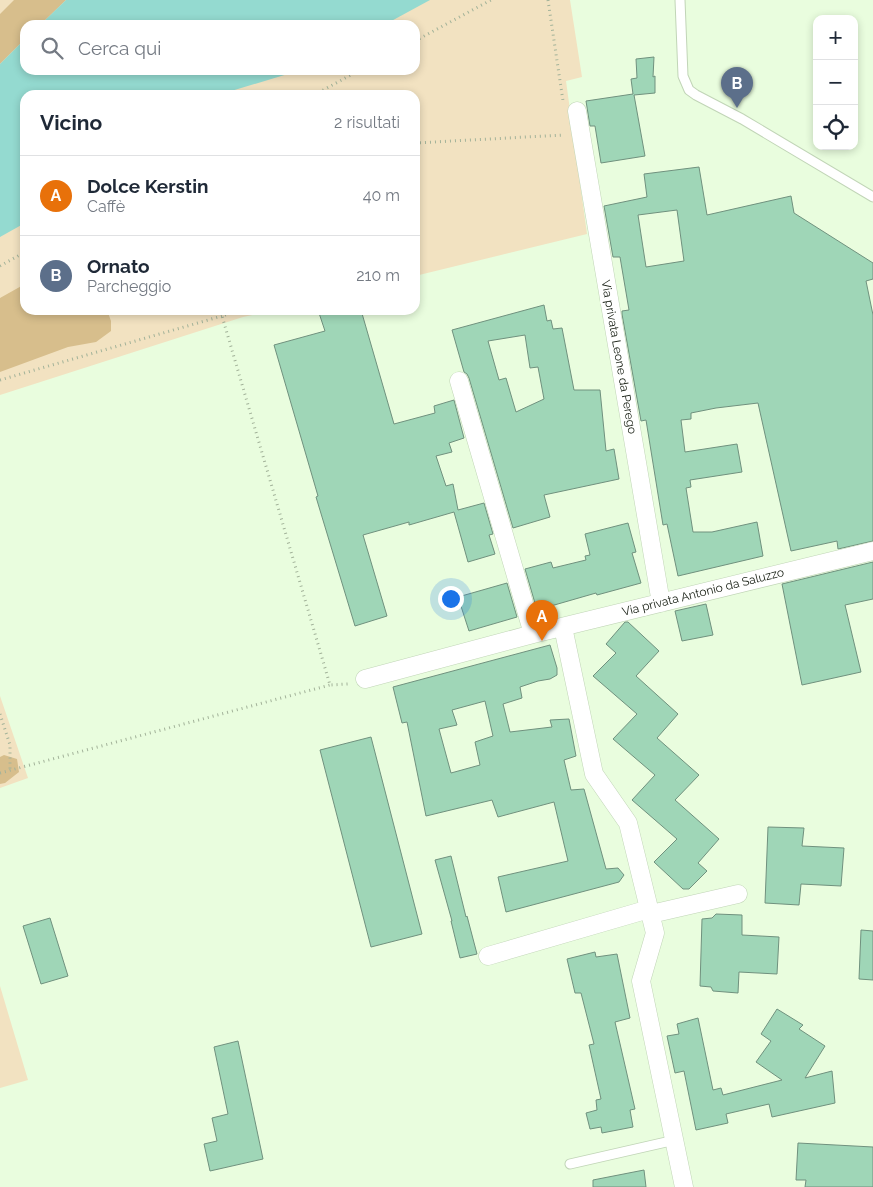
<!DOCTYPE html>
<html lang="it">
<head>
<meta charset="utf-8">
<style>
	:root { --surface:#fff; --page:#f6f6f7; --text:#1f2937; --muted:#747a83; --line:#e0e1e3; --accent:#ea580c }
	body { margin:0; font-family:Raleway,sans-serif; background:var(--page); color:var(--text) }
	.controls { position:absolute; right:15px; top:15px; display:grid; overflow:hidden; border-radius:10px; box-shadow:0 2px 8px #0003 }
	.controls button { width:45px; height:45px; display:grid; place-items:center; padding:0; border:0; border-bottom:1px solid var(--line); background:var(--surface); color:var(--text); font:25px sans-serif }
	.you { position:absolute; left:450px; top:598px; width:18px; height:18px; margin:-12px; border:4px solid #fff; border-radius:50%; background:#1a73e8; box-shadow:0 0 0 8px #1a73e833 }
	.badge { display:grid; place-items:center; width:32px; height:32px; border-radius:50%; background:var(--accent); color:#fff; font-size:16px; font-weight:700 }
	.pin { position:absolute; translate:-50% -41px; filter:drop-shadow(0 1px 2px #0008) }
	.pin::after { content:''; position:absolute; top:26px; width:18px; height:15px; background:inherit; clip-path:polygon(0 0,100% 0,50% 100%) }
	.list { margin:0; padding:0; list-style:none }
	h2 { display:flex; justify-content:space-between; align-items:center; height:65px; margin:0; padding:0 20px; font-size:21px }
	h2 small { font-size:16px; font-weight:400; color:var(--muted) }
	.list li { display:grid; grid-template-columns:32px 1fr auto; gap:15px; align-items:center; box-sizing:border-box; height:80px; padding:0 20px; border-top:1px solid var(--line) }
	.list b { display:block; font-size:19px; white-space:nowrap }
	.list p { margin:0; font-size:16px; white-space:nowrap; color:var(--muted) }
	.list em { font-size:16px; font-style:normal; color:var(--muted) }
	.icon { flex:none; width:28px; height:28px; fill:none; stroke:currentColor; stroke-width:2; stroke-linecap:round; stroke-linejoin:round }
	.map { position:relative; flex:none; width:873px; height:1187px; overflow:hidden }
	.search { position:absolute; background:var(--surface); box-shadow:0 2px 8px #0003; left:20px; top:20px; width:400px; height:55px; display:flex; align-items:center; gap:12px; box-sizing:border-box; padding:0 18px; border-radius:15px; color:var(--muted); font-size:19px }
	.panel { position:absolute; background:var(--surface); box-shadow:0 2px 8px #0003; left:20px; top:90px; width:400px; height:225px; border-radius:15px }
	.map>svg:first-child { display:block }
	.green { fill:#f2e2c1; fill-rule:evenodd }
	.forest { fill:#d7be8c }
	.water { fill:#94dad0 }
	.building { fill:#9fd6b7; stroke:#70917e; fill-rule:evenodd }
	.lines { fill:none; stroke-linecap:round; stroke-linejoin:round }
	.lane-casing { stroke:#c1d5b7; stroke-width:11 }
	.street-casing { stroke:#c1d5b7; stroke-width:19 }
	.path { stroke:#a2b299; stroke-width:3; stroke-dasharray:1 4; stroke-linecap:butt }
	.lane { stroke:#fff; stroke-width:9 }
	.street { stroke:#fff; stroke-width:18 }
	.labels { text-anchor:middle; dominant-baseline:central; stroke-width:5; stroke-linejoin:round; paint-order:stroke }
	.street-label { font-size:12px; fill:#161d12; stroke:#fff }
</style>
</head>
<body>
<div class="map">
<svg width="873" height="1187" viewBox="0 0 873 1187">
	<rect width="100%" height="100%" fill="#e9fdde"/>
	<path class="green" d="M 0,0 L 570,0 L 582,77 L 566,81 L 587,234 L 415,276 L 415,95 L 25,95 L 25,310 L 275,310 L 243,317 L 0,395 ZM 25,25 L 415,25 L 415,70 L 25,70 Z
		M 0,696 L 28,778 L 0,788 Z
		M 0,986 L 28,1080 L 0,1088 Z"/>
	<path class="forest" d="M 14,0 L 66,0 L 40,25 L 25,25 L 25,39 L 0,64 L 0,14 Z
		M 25,284 L 25,310 L 107,310 L 111,321 L 111,331 L 96,342 L 68,347 L 0,372 L 0,298 Z
		M 4,755 L 17,759 L 19,772 L 5,783 L 0,784 L 0,757 Z"/>
	<path class="water" d="M 66,0 L 430,0 L 384,25 L 40,25 Z
		M 25,39 L 25,70 L 301,70 L 218,95 L 25,95 L 25,223 L 0,237 L 0,64 Z"/>
	<path class="building" d="M 654,57 L 653,77 L 655,76 L 655,93 L 634,95 L 645,156 L 601,163 L 595,126 L 590,126 L 586,101 L 633,94 L 631,79 L 637,78 L 636,59 Z
		M 699,167 L 707,215 L 791,196 L 794,213 L 873,263 L 873,279 L 866,281 L 873,315 L 873,541 L 838,549 L 837,541 L 791,551 L 758,403 L 716,408 L 691,413 L 691,419 L 681,420 L 685,452 L 737,444 L 742,472 L 690,480 L 691,487 L 686,488 L 693,532 L 712,532 L 757,522 L 763,556 L 678,576 L 667,524 L 663,525 L 646,420 L 641,421 L 622,314 L 622,311 L 629,310 L 620,257 L 613,257 L 604,206 L 647,197 L 644,174 ZM 677,210 L 684,261 L 646,267 L 638,215 Z
		M 544,305 L 547,321 L 551,320 L 553,329 L 562,328 L 574,390 L 600,390 L 606,451 L 614,449 L 619,479 L 544,495 L 550,517 L 513,528 L 469,378 L 467,374 L 464,372 L 452,330 ZM 525,335 L 530,368 L 538,367 L 544,399 L 516,412 L 506,378 L 499,380 L 488,341 Z
		M 318,310 L 361,310 L 394,424 L 435,413 L 434,406 L 454,400 L 464,438 L 449,443 L 452,452 L 436,456 L 446,486 L 453,484 L 458,510 L 484,503 L 493,534 L 489,535 L 495,554 L 468,562 L 454,512 L 409,525 L 409,522 L 363,535 L 387,616 L 355,626 L 316,497 L 318,496 L 274,345 L 325,331 Z
		M 628,523 L 636,552 L 632,553 L 641,583 L 597,595 L 596,593 L 537,610 L 525,569 L 551,562 L 553,568 L 586,560 L 585,556 L 590,555 L 585,534 Z
		M 873,562 L 873,599 L 845,605 L 861,672 L 802,685 L 782,584 Z
		M 507,583 L 517,617 L 469,631 L 458,597 Z
		M 706,604 L 713,635 L 682,641 L 675,611 Z
		M 625,622 L 628,622 L 659,651 L 636,676 L 678,714 L 657,738 L 699,775 L 675,800 L 719,839 L 698,863 L 707,871 L 689,889 L 683,889 L 654,862 L 677,839 L 632,800 L 655,775 L 613,739 L 637,714 L 593,676 L 616,653 L 606,644 Z
		M 550,645 L 557,668 L 557,675 L 550,679 L 538,681 L 520,687 L 522,698 L 503,704 L 510,732 L 552,727 L 550,720 L 569,719 L 576,756 L 564,760 L 571,790 L 584,789 L 606,869 L 618,868 L 624,875 L 619,882 L 506,912 L 498,877 L 568,861 L 554,802 L 498,817 L 492,800 L 426,816 L 407,722 L 402,723 L 393,687 ZM 485,701 L 493,736 L 475,742 L 480,765 L 451,773 L 439,729 L 457,725 L 452,710 Z
		M 371,737 L 422,934 L 371,947 L 320,750 Z
		M 768,827 L 804,828 L 802,846 L 844,848 L 841,886 L 801,884 L 799,905 L 765,903 Z
		M 451,856 L 466,917 L 467,916 L 477,954 L 460,958 L 451,921 L 452,921 L 435,860 Z
		M 716,914 L 742,915 L 742,935 L 779,937 L 777,974 L 739,972 L 738,993 L 713,991 L 711,987 L 700,986 L 702,919 L 712,918 Z
		M 50,918 L 68,976 L 41,984 L 23,926 Z
		M 861,930 L 873,931 L 873,980 L 859,979 Z
		M 595,952 L 596,957 L 617,954 L 630,1018 L 615,1022 L 635,1109 L 630,1110 L 633,1127 L 602,1133 L 601,1127 L 590,1129 L 586,1113 L 597,1110 L 596,1100 L 601,1099 L 589,1045 L 594,1044 L 581,993 L 575,993 L 567,959 Z
		M 777,1009 L 803,1025 L 799,1029 L 825,1046 L 805,1078 L 832,1071 L 835,1103 L 772,1117 L 769,1104 L 726,1114 L 728,1123 L 696,1130 L 684,1071 L 675,1073 L 667,1036 L 679,1034 L 677,1024 L 698,1018 L 713,1090 L 721,1088 L 723,1095 L 782,1080 L 756,1062 L 771,1041 L 761,1034 Z
		M 238,1041 L 263,1159 L 210,1171 L 204,1144 L 217,1141 L 212,1118 L 228,1114 L 214,1047 Z
		M 798,1143 L 873,1147 L 873,1187 L 805,1187 L 806,1180 L 796,1180 Z
		M 644,1170 L 646,1187 L 593,1187 L 593,1180 Z"/>
	<g class="lines">
		<g class="lane-casing">
			<path id="lane" d="M 680,0 L 683,76 L 689,90 L 696,95 L 742,119 L 873,197
				M 570,1164 L 675,1140"/>
		</g>
		<g class="street-casing">
			<path id="street" d="M 577,111 L 661,603
				M 459,381 L 533,634
				M 563,627 L 594,774 L 628,823 L 655,933 L 641,981 L 684,1187
				M 365,679 L 533,634 L 873,551
				M 651,914 L 738,894
				M 488,956 L 649,909"/>
		</g>
		<path class="path" d="M 548,0 L 563,101
			M 415,41 L 491,0
			M 314,95 L 360,70
			M 415,143 L 564,135
			M 0,266 L 25,252
			M 240,310 L 222,316 L 330,685 L 348,684
			M 0,380 L 222,316
			M 0,714 L 10,745 L 10,770
			M 0,773 L 330,685"/>
		<use href="#lane" class="lane"/>
		<use href="#street" class="street"/>
	</g>
	<g class="labels">
		<g class="street-label">
			<text transform="translate(619 357) rotate(80)">Via privata Leone da Perego</text>
			<text transform="translate(703 592) rotate(-14)">Via privata Antonio da Saluzzo</text>
		</g>
	</g>
</svg>
<div class="controls">
<button>+</button>
<button>−</button>
<button><svg class="icon" aria-label="locate" viewBox="0 0 24 24"><circle cx="12" cy="12" r="6"/><path d="M12 2v4M12 18v4M2 12h4M18 12h4"/></svg></button>
</div>
<div class="you"></div>
<div class="pin badge" style="left:542px;top:641px;background:#e8710a">A</div>
<div class="pin badge" style="left:737px;top:108px;background:#5c6f8a">B</div>
<div class="search"><svg class="icon" aria-label="search" viewBox="0 0 24 24"><circle cx="10" cy="10" r="6"/><path d="M15 15l6 6"/></svg>Cerca qui</div>
<section class="panel">
<h2>Vicino<small>2 risultati</small></h2>
<ul class="list">
<li><span class="badge" style="background:#e8710a">A</span><div><b>Dolce Kerstin</b><p>Caffè</p></div><em>40 m</em></li>
<li><span class="badge" style="background:#5c6f8a">B</span><div><b>Ornato</b><p>Parcheggio</p></div><em>210 m</em></li>
</ul>
</section>
</div>
</body>
</html>
